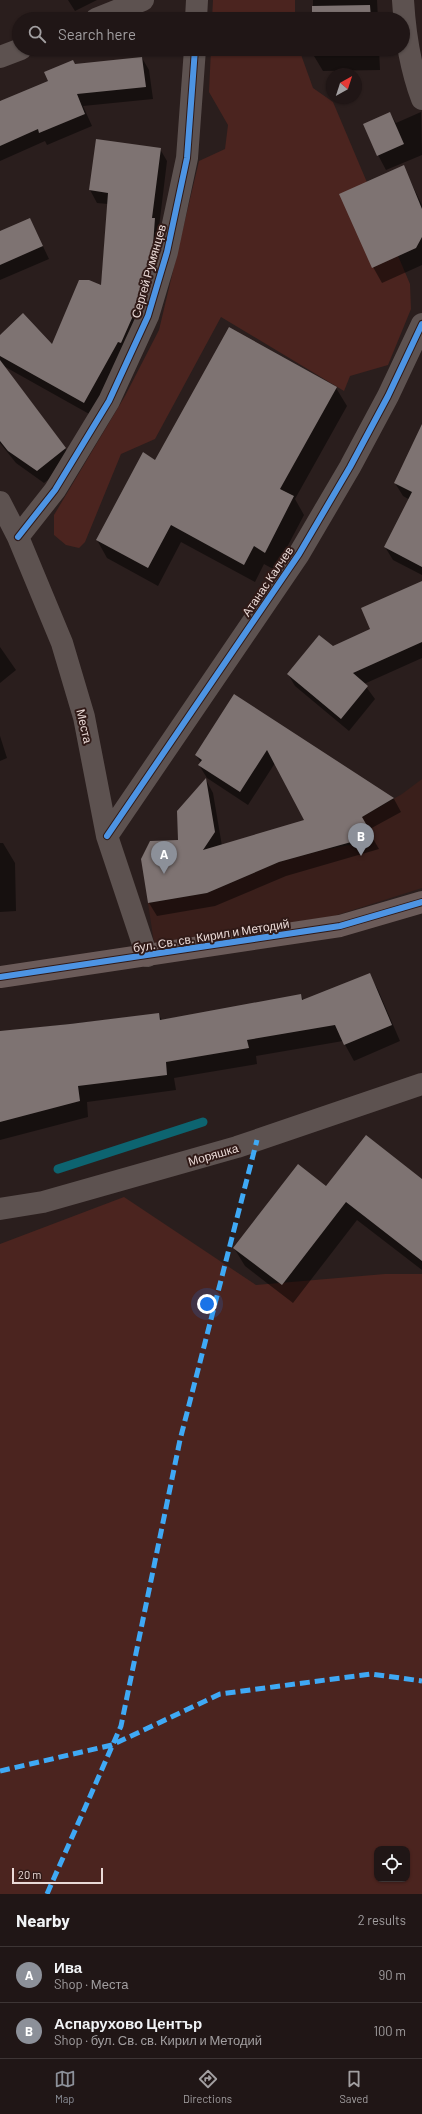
<!DOCTYPE html>
<html lang="en">
<head>
<meta charset="utf-8">
<style>
	:root { --surface:#201616; --page:#281f1f; --text:#f1f3f6; --muted:#a29fa1; --line:#3d3535; --accent:#8c9099 }
	body { margin:0; font-family:Barlow,sans-serif; background:var(--page); color:var(--text) }
	.controls { position:absolute; right:12px; bottom:12px; display:grid; overflow:hidden; border-radius:8px; box-shadow:0 1px 3px #0004 }
	.controls button { width:36px; height:36px; display:grid; place-items:center; padding:0; border:0; border-bottom:1px solid var(--line); background:var(--surface); color:var(--text); font:20px sans-serif }
	.compass { position:absolute; left:326px; top:68px; width:36px; height:36px; border-radius:50%; background:var(--surface); box-shadow:0 1px 3px #0004; rotate:39deg }
	.scale { position:absolute; left:12px; bottom:10px; width:91px; box-sizing:border-box; padding-left:4px; border:2px solid #eadad7; border-top:0; font-size:11px; line-height:14px; white-space:nowrap; color:#eadad7; -webkit-text-stroke:3px #301a17; paint-order:stroke }
	.you { position:absolute; left:207px; top:1304px; width:14px; height:14px; margin:-10px; border:3px solid #fff; border-radius:50%; background:#1a73e8; box-shadow:0 0 0 6px #1a73e833 }
	.badge { display:grid; place-items:center; width:26px; height:26px; border-radius:50%; background:var(--accent); color:#fff; font-size:13px; font-weight:700 }
	.pin { position:absolute; translate:-50% -33px; filter:drop-shadow(0 1px 2px #0008) }
	.pin::after { content:''; position:absolute; top:21px; width:14px; height:12px; background:inherit; clip-path:polygon(0 0,100% 0,50% 100%) }
	.list { margin:0; padding:0; list-style:none }
	h2 { display:flex; justify-content:space-between; align-items:center; height:52px; margin:0; padding:0 16px; font-size:17px }
	h2 small { font-size:13px; font-weight:400; color:var(--muted) }
	.list li { display:grid; grid-template-columns:26px 1fr auto; gap:12px; align-items:center; box-sizing:border-box; height:56px; padding:0 16px; border-top:1px solid var(--line) }
	.list b { display:block; font-size:15px; white-space:nowrap }
	.list p { margin:0; font-size:13px; white-space:nowrap; color:var(--muted) }
	.list em { font-size:13px; font-style:normal; color:var(--muted) }
	.icon { flex:none; width:22px; height:22px; fill:none; stroke:currentColor; stroke-width:2; stroke-linecap:round; stroke-linejoin:round }
	.map { position:relative; flex:none; width:422px; height:1894px; overflow:hidden }
	.search { position:absolute; background:var(--surface); box-shadow:0 1px 3px #0004; left:12px; right:12px; top:12px; height:44px; display:flex; align-items:center; gap:10px; box-sizing:border-box; padding:0 14px; border-radius:22px; color:var(--muted); font-size:15px }
	.sheet { height:164px; background:var(--surface) }
	nav { display:flex; justify-content:space-around; align-items:center; box-sizing:border-box; height:56px; border-top:1px solid var(--line); background:var(--surface); font-size:11px; color:var(--muted) }
	nav a { display:grid; justify-items:center; gap:2px }
	nav .on { color:var(--accent) }
	.map>svg:first-child { display:block }
	.built { fill:#3a1f1b }
	.green { fill:#4b241f; fill-rule:evenodd }
	.shadow { fill:#0007 }
	.lines { fill:none; stroke-linecap:round; stroke-linejoin:round }
	.stream { stroke:#0d6470; stroke-width:9 }
	.building { fill:#7e7372 }
	.minor { stroke:#5d5250; stroke-width:22 }
	.primary { stroke:#6b5b59; stroke-width:22 }
	.quiet { stroke:#3fa9f5; stroke-width:5; stroke-dasharray:10 5; stroke-linecap:butt }
	.cycleway-casing { stroke:#301a17; stroke-width:8 }
	.cycleway { stroke:#4d94e3; stroke-width:6 }
	.labels { text-anchor:middle; dominant-baseline:central; stroke-width:4; stroke-linejoin:round; paint-order:stroke }
	.street-label { font-size:12px; fill:#eadad7; stroke:#301a17 }
</style>
</head>
<body>
<div class="map">
<svg width="422" height="1894" viewBox="0 0 422 1894">
	<rect width="100%" height="100%" fill="#2a1e1d"/>
	<path class="built" d="M 422,779 L 422,888 L 334,916 L 154,943 L 148,903 L 207,893 L 279,862 L 323,850 L 354,844 L 371,834 L 362,817 L 402,794 Z"/>
	<path class="green" d="M 213,0 L 295,0 L 295,19 L 212,19 Z
		M 211,49 L 299,49 L 313,88 L 333,102 L 410,284 L 411,309 L 388,365 L 350,376 L 344,391 L 221,317 L 155,439 L 121,454 L 85,542 L 79,548 L 66,545 L 54,535 L 54,515 L 125,396 L 159,330 L 199,161 L 225,149 L 228,125 L 209,92 Z
		M 124,1197 L 256,1285 L 385,1274 L 422,1274 L 422,1894 L 0,1894 L 0,1244 ZM 377,1849 L 407,1849 L 407,1879 L 377,1879 Z"/>
	<path class="shadow" d="M 68,0 L 97,0 L 75,11 Z
		M 313,0 L 377,0 L 378,19 L 313,19 Z
		M 314,49 L 379,49 L 380,70 L 323,71 L 314,56 Z
		M 142,58 L 149,70 L 153,99 L 83,106 L 92,126 L 47,145 L 45,141 L 0,161 L 0,100 L 1,102 L 49,82 L 75,65 Z
		M 421,112 L 422,155 L 386,170 L 378,155 L 390,113 L 396,123 Z
		M 160,149 L 167,161 L 159,227 L 162,231 L 158,272 L 91,415 L 0,364 L 0,375 L 0,336 L 53,346 L 101,287 L 108,204 L 97,203 L 90,190 Z
		M 403,166 L 422,205 L 422,265 L 382,283 L 373,267 Z
		M 30,219 L 49,259 L 0,280 L 0,232 Z
		M 336,388 L 347,406 L 295,499 L 304,515 L 275,570 L 264,564 L 255,582 L 181,542 L 158,586 L 107,558 L 97,540 L 156,461 Z
		M 0,413 L 65,448 L 72,461 L 44,483 L 16,463 L 0,443 Z
		M 422,466 L 422,575 L 393,560 L 385,547 L 410,500 L 403,496 L 395,483 Z
		M 422,592 L 422,658 L 364,684 L 375,699 L 349,731 L 295,686 L 288,674 L 372,629 Z
		M 0,647 L 16,670 L 0,683 Z
		M 235,695 L 394,799 L 401,812 L 368,830 L 379,849 L 286,876 L 215,906 L 157,916 L 149,903 L 142,859 L 179,841 L 206,780 L 213,793 L 222,846 L 305,821 L 275,763 L 248,805 L 207,778 L 199,765 L 201,763 L 196,755 Z
		M 0,736 L 7,758 L 0,761 Z
		M 0,843 L 3,843 L 15,863 L 16,911 L 0,912 Z
		M 369,974 L 378,990 L 400,1041 L 354,1061 L 343,1041 L 256,1056 L 257,1064 L 174,1078 L 176,1090 L 87,1102 L 88,1117 L 0,1140 L 0,1032 L 158,1014 L 162,1020 L 301,996 L 304,1001 Z
		M 422,1180 L 422,1270 L 357,1220 L 293,1303 L 245,1266 L 234,1248 L 326,1188 Z"/>
	<g class="lines">
		<path class="stream" d="M 58,1169 L 203,1122"/>
	</g>
	<path class="building" d="M 370,5 L 371,19 L 312,19 L 312,6 Z
		M 313,49 L 371,49 L 372,55 L 313,56 Z
		M 142,57 L 146,87 L 77,94 L 85,114 L 39,133 L 38,129 L 0,146 L 0,101 L 48,81 L 44,72 L 73,60 L 75,64 Z
		M 390,112 L 404,144 L 377,156 L 363,124 Z
		M 96,139 L 161,148 L 152,218 L 155,218 L 152,259 L 140,300 L 121,343 L 118,342 L 84,403 L 0,356 L 0,335 L 23,313 L 52,344 L 79,280 L 89,280 L 101,285 L 108,193 L 89,190 Z
		M 404,165 L 422,209 L 422,237 L 416,248 L 372,268 L 339,194 Z
		M 30,218 L 43,246 L 0,265 L 0,231 Z
		M 229,327 L 337,387 L 280,489 L 294,496 L 265,553 L 254,546 L 244,565 L 171,525 L 148,568 L 96,540 L 143,452 L 155,460 Z
		M 0,360 L 66,448 L 37,471 L 8,451 L 0,441 Z
		M 422,424 L 422,567 L 384,547 L 412,492 L 394,483 Z
		M 422,581 L 422,642 L 353,673 L 368,686 L 341,719 L 287,674 L 319,635 L 333,646 L 370,629 L 361,608 Z
		M 234,694 L 394,798 L 362,817 L 373,836 L 279,862 L 207,893 L 148,903 L 141,859 L 150,841 L 178,840 L 177,811 L 206,778 L 215,832 L 203,850 L 304,820 L 267,750 L 240,792 L 198,765 L 202,760 L 195,755 Z
		M 370,973 L 392,1025 L 344,1045 L 335,1025 L 247,1040 L 249,1048 L 166,1062 L 167,1075 L 78,1086 L 80,1101 L 0,1122 L 0,1031 L 70,1024 L 159,1013 L 160,1020 L 301,994 L 302,1000 Z
		M 366,1135 L 422,1179 L 422,1261 L 346,1202 L 282,1285 L 233,1248 L 298,1164 L 326,1186 Z"/>
	<g class="lines">
		<path class="minor" d="M 403,0 C 405,34 410,67 422,99
			M 96,19 L 143,0
			M 196,19 L 197,0
			M 0,57 L 21,49
			M 0,502 L 18,537 L 62,643 L 84,717 L 107,836 L 147,956
			M 18,537 L 55,490 L 109,401 L 148,316 L 167,252 L 187,158 L 195,49
			M 107,836 L 299,554 L 350,467 L 388,396 L 422,324
			M 0,1209 L 43,1202 L 237,1147 L 422,1084"/>
		<path class="primary" d="M 0,977 L 340,926 L 422,902"/>
		<path class="quiet" d="M 0,1771 L 112,1745 L 220,1694 L 371,1674 L 422,1681
			M 47,1894 L 121,1726 L 180,1440 L 257,1140"/>
		<g class="cycleway-casing">
			<path id="cycleway" d="M 18,537 L 55,490 L 109,401 L 148,316 L 167,252 L 187,158 L 195,49
				M 107,836 L 299,554 L 350,467 L 388,396 L 422,324
				M 0,977 L 340,926 L 422,902"/>
		</g>
		<use href="#cycleway" class="cycleway"/>
	</g>
	<g class="labels">
		<g class="street-label">
			<text transform="translate(148 271) rotate(-74)">Сергей Румянцев</text>
			<text transform="translate(267 581) rotate(-56)">Атанас Калчев</text>
			<text transform="translate(85 726) rotate(77)">Места</text>
			<text transform="translate(211 935) rotate(-9)">бул. Св. св. Кирил и Методий</text>
			<text transform="translate(213 1154) rotate(-16)">Моряшка</text>
		</g>
	</g>
</svg>
<div class="controls">
<button><svg class="icon" aria-label="locate" viewBox="0 0 24 24"><circle cx="12" cy="12" r="6"/><path d="M12 2v4M12 18v4M2 12h4M18 12h4"/></svg></button>
</div>
<svg class="compass" viewBox="-18 -18 36 36"><path d="M0-13l5 13h-10z" fill="#e53935"/><path d="M0 13l5-13h-10z" fill="#a29fa1"/></svg>
<div class="scale">20 m</div>
<div class="you"></div>
<div class="pin badge" style="left:164px;top:874px">A</div>
<div class="pin badge" style="left:361px;top:856px">B</div>
<div class="search"><svg class="icon" aria-label="search" viewBox="0 0 24 24"><circle cx="10" cy="10" r="6"/><path d="M15 15l6 6"/></svg>Search here</div>
</div>
<section class="sheet">
<h2>Nearby<small>2 results</small></h2>
<ul class="list">
<li><span class="badge">A</span><div><b>Ива</b><p>Shop · Места</p></div><em>90 m</em></li>
<li><span class="badge">B</span><div><b>Аспарухово Център</b><p>Shop · бул. Св. св. Кирил и Методий</p></div><em>100 m</em></li>
</ul>
</section>
<nav>
<a class="on"><svg class="icon" aria-label="map" viewBox="0 0 24 24"><path d="M3 6l6-2 6 2 6-2v14l-6 2-6-2-6 2zM9 4v14M15 6v14"/></svg>Map</a>
<a><svg class="icon" aria-label="directions" viewBox="0 0 24 24"><path d="M12 3l9 9-9 9-9-9zM9 14v-3h6M13 9l2 2-2 2"/></svg>Directions</a>
<a><svg class="icon" aria-label="saved" viewBox="0 0 24 24"><path d="M7 4h10v16l-5-4-5 4z"/></svg>Saved</a>
</nav>
</body>
</html>
